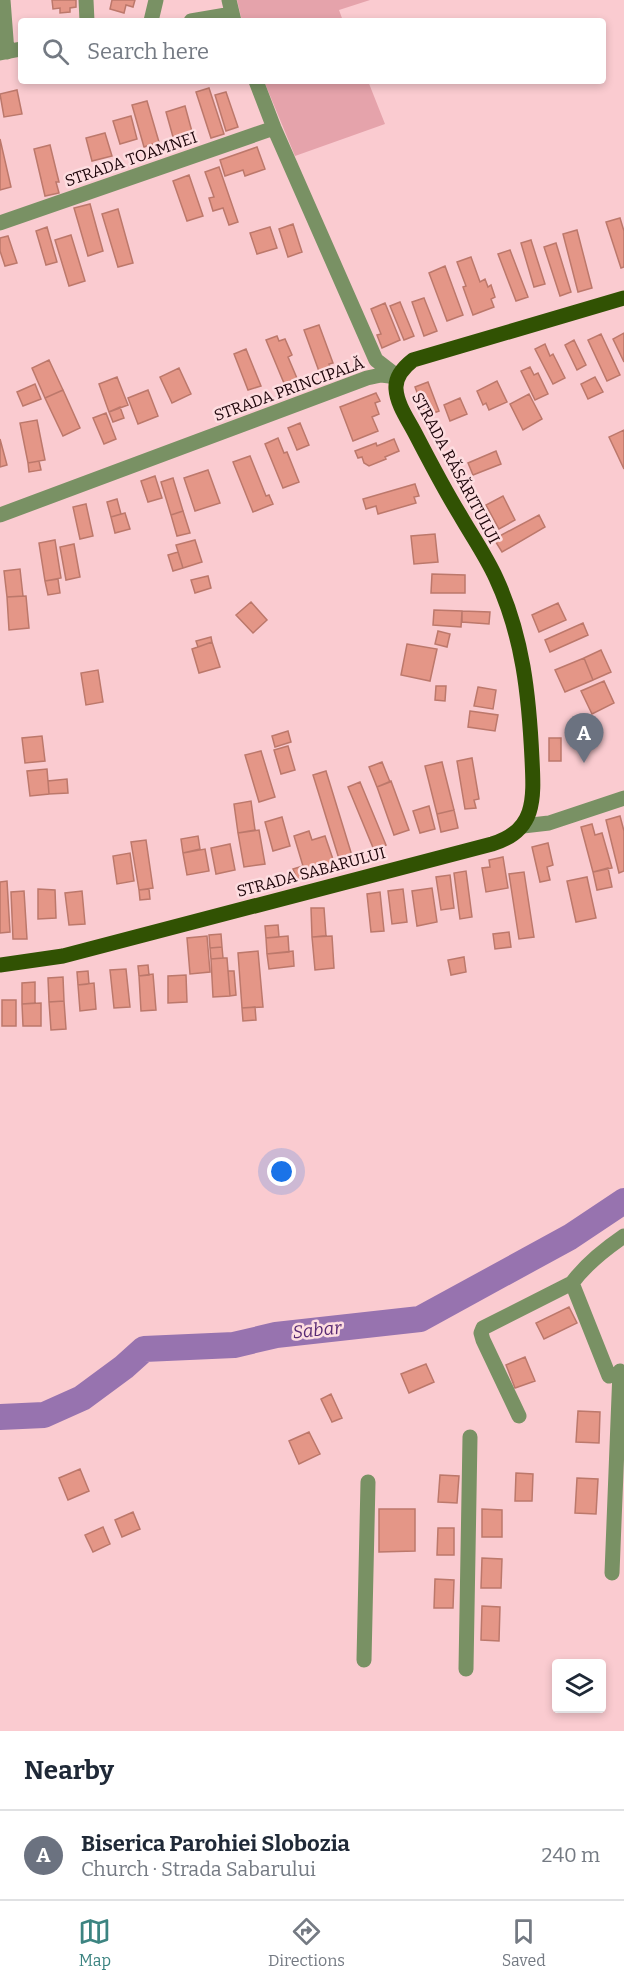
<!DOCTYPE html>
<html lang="en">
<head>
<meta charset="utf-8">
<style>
	:root { --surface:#fff; --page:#f2f2f3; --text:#1f2937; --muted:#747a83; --line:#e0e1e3; --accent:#3c8481 }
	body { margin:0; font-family:Bitter,serif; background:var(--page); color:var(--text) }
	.controls { position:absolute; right:18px; bottom:18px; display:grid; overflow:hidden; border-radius:6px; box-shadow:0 3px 9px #0003 }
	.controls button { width:54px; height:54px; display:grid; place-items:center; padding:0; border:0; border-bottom:2px solid var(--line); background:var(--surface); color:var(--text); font:30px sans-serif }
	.you { position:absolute; left:282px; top:1172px; width:21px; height:21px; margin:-15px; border:4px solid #fff; border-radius:50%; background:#1a73e8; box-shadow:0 0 0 9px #1a73e833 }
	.badge { display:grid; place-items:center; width:39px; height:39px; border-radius:50%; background:var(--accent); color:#fff; font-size:20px; font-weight:700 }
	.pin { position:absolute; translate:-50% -50px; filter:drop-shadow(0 2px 3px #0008) }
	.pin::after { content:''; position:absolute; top:32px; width:21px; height:18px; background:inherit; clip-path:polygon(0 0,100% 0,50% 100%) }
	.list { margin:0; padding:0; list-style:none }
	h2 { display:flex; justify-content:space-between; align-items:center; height:78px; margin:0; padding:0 24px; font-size:26px }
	h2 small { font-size:20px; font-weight:400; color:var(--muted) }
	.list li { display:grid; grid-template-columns:39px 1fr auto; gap:18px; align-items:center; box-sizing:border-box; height:90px; padding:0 24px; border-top:2px solid var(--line) }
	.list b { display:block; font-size:22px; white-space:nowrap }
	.list p { margin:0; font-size:20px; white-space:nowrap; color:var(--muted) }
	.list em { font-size:20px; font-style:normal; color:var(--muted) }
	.icon { flex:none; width:33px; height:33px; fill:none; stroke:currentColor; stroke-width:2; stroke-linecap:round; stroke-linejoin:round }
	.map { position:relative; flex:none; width:624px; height:1731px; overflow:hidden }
	.search { position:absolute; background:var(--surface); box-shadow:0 3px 9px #0003; left:18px; right:18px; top:18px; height:66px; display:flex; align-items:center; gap:15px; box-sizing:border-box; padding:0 21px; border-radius:6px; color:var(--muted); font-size:22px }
	.sheet { height:168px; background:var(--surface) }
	nav { display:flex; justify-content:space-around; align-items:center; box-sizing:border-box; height:84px; border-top:2px solid var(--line); background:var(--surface); font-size:16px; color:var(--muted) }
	nav a { display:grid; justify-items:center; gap:3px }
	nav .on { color:var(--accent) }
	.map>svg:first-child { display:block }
	.green { fill:#e5a3ab }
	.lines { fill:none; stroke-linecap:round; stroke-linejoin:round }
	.river { stroke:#9773af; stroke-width:26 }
	.building { fill:#e49687; stroke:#bc786b; stroke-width:1.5 }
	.minor { stroke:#799164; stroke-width:15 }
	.major { stroke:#315203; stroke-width:15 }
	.labels { text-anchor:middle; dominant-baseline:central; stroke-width:5; stroke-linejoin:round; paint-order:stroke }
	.street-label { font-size:16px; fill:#1e050a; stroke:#fddde0 }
	.water-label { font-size:18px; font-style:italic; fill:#582973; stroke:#fddde0 }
</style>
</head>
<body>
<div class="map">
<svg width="624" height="1731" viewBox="0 0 624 1731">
	<rect width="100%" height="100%" fill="#facbd0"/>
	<path class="green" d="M 237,0 L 370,0 L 339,10 L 343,21 L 242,21 Z
		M 264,81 L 368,81 L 385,124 L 295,156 Z"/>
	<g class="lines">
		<path class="river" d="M 0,1417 L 44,1415 L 82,1398 L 124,1367 L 144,1349 L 234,1345 L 276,1335 L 420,1319 L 570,1237 L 624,1201"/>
	</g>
	<path class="building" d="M 52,0 L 76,0 L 76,7 L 70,8 L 70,12 L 60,13 L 60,8 L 53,9 Z
		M 112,0 L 135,0 L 133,7 L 126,5 L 124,13 L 110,9 Z
		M 209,88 L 224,134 L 211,138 L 196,92 Z
		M 17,90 L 22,114 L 4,117 L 0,94 Z
		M 226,92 L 238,127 L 226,131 L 215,95 Z
		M 147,101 L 159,142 L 144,147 L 132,105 Z
		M 185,106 L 194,139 L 175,144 L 166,112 Z
		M 131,116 L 137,139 L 120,144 L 113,121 Z
		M 105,133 L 112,156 L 92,161 L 86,138 Z
		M 0,139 L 11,187 L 0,190 Z
		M 50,145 L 59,182 L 56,182 L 59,193 L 45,196 L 34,149 Z
		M 257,147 L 265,169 L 245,176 L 243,170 L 225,176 L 220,160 Z
		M 219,167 L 238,222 L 229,225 L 223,208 L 213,211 L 209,198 L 214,197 L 205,172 Z
		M 189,175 L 203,216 L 187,221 L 173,181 Z
		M 90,204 L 103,251 L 88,256 L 74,208 Z
		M 118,209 L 133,263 L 118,267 L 102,214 Z
		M 620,218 L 624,231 L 624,267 L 621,268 L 606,222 Z
		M 293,224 L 302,252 L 288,257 L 279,229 Z
		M 47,227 L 57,262 L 46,265 L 36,231 Z
		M 270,227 L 277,248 L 257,254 L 250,233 Z
		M 577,230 L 592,288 L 578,292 L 563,234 Z
		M 71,235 L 85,281 L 69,286 L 55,240 Z
		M 8,236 L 17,263 L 5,266 L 0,251 L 0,238 Z
		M 531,240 L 545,284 L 534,287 L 521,243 Z
		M 556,243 L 571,292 L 560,296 L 544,247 Z
		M 510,250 L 528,297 L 516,301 L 498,254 Z
		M 471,257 L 480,282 L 485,279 L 488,287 L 491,285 L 495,297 L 491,299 L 494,307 L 473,315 L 463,287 L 466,286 L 457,262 Z
		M 445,266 L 463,315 L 447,321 L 429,273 Z
		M 424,298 L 437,331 L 424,336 L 412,302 Z
		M 400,302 L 414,336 L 404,340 L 390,306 Z
		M 385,303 L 400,340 L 382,348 L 377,335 L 381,334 L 371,309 Z
		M 319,325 L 333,363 L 329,364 L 331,370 L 320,374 L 304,330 Z
		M 624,333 L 624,362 L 613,339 Z
		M 601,334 L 620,375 L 607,381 L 588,340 Z
		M 277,336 L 279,341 L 285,339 L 292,355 L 288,357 L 299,383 L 286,388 L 266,340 Z
		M 574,340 L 586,365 L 577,370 L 565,345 Z
		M 545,344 L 550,356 L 553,354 L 565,378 L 553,384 L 535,349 Z
		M 246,349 L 261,386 L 248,390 L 234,354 Z
		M 49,360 L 63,390 L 45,398 L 32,368 Z
		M 530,367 L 534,375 L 538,373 L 548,394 L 535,400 L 521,371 Z
		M 179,368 L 191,394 L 172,403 L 160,377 Z
		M 117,377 L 128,405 L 109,412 L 99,384 Z
		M 595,377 L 603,392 L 588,399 L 581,384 Z
		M 497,381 L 507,402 L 489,410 L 486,403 L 483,405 L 477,391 Z
		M 428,382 L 439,411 L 426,416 L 415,387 Z
		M 35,384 L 41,399 L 23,406 L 17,392 Z
		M 63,390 L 80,428 L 63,436 L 45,398 Z
		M 148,390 L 158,416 L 138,424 L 128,398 Z
		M 376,393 L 380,401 L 375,403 L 379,414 L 372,417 L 378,431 L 353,441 L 340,407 Z
		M 529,394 L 542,419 L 523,430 L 510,404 Z
		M 460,398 L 467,414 L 450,421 L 444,405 Z
		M 120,407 L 124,418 L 113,422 L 109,412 Z
		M 106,413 L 116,439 L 104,444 L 93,418 Z
		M 37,420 L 45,460 L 28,463 L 20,423 Z
		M 300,423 L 309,445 L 297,450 L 288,428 Z
		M 624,430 L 624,469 L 609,437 Z
		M 278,438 L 284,453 L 287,452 L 299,482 L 283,488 L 265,444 Z
		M 0,439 L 7,465 L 0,467 Z
		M 394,439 L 399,451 L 385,457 L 386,459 L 369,466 L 364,463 L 362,457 L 358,458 L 355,451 L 376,443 L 377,446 Z
		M 496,451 L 501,464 L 473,475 L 468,463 Z
		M 250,456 L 266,496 L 269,495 L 273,504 L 253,512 L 233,462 Z
		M 39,461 L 41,470 L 29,472 L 28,463 Z
		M 208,470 L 220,503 L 195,511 L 184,478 Z
		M 155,476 L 162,498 L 148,502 L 141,481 Z
		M 173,478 L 183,511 L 171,515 L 161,482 Z
		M 415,484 L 419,496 L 414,497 L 416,503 L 378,514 L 376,506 L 366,509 L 363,499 Z
		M 503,496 L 515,520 L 499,529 L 486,505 Z
		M 117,499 L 121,514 L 111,517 L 107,502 Z
		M 86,504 L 93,536 L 80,539 L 73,507 Z
		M 183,511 L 190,533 L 177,536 L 171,515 Z
		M 125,513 L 130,529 L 115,533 L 111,517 Z
		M 539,515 L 545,527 L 502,552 L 494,539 Z
		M 435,534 L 438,562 L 414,564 L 411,536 Z
		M 55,540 L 61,578 L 45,581 L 39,543 Z
		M 195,540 L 202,562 L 183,568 L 176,545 Z
		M 74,544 L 80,577 L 66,580 L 60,547 Z
		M 178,552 L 183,568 L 173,571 L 168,555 Z
		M 20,569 L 23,596 L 7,597 L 4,571 Z
		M 432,574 L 465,575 L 465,593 L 431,593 Z
		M 208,576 L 211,588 L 195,593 L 191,580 Z
		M 58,579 L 60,593 L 48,595 L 45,581 Z
		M 26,596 L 29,628 L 9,630 L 7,597 Z
		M 251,602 L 267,620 L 253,633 L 236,615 Z
		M 558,603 L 566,620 L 539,632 L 532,615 Z
		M 434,610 L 462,611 L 461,627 L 433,625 Z
		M 462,611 L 490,612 L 489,624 L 462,622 Z
		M 583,623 L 588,635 L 550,652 L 545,640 Z
		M 438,631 L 450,634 L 447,647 L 435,644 Z
		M 211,637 L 212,642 L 198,647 L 196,641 Z
		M 212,642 L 220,667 L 199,673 L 192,649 Z
		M 407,644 L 437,649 L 430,681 L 401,675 Z
		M 601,650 L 611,672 L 593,680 L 584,658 Z
		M 584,658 L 593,680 L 565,692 L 555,670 Z
		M 98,670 L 103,702 L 86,705 L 81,673 Z
		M 604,681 L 614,703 L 592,714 L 581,691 Z
		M 436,686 L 446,686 L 445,701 L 435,700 Z
		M 478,687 L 496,690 L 493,709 L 474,706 Z
		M 470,711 L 498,715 L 495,731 L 468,727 Z
		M 288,731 L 291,742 L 275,747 L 272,736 Z
		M 42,736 L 45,761 L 25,763 L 22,738 Z
		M 549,738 L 561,738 L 561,761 L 549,761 Z
		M 288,746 L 295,770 L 281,774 L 274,750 Z
		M 261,751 L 275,797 L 259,802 L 245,755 Z
		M 472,758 L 479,799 L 474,800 L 476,808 L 465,809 L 457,761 Z
		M 382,762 L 390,782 L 377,787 L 369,767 Z
		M 442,762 L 454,810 L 437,814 L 425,766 Z
		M 47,769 L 49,794 L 30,796 L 27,771 Z
		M 326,771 L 353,859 L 340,862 L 313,775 Z
		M 67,779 L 68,793 L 49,794 L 48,781 Z
		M 391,781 L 409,830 L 394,835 L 377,787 Z
		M 360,782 L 386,845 L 374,850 L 348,787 Z
		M 251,801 L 255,830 L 238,833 L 234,804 Z
		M 429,806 L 435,829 L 420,833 L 413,811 Z
		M 454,810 L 458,828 L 441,832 L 437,814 Z
		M 620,816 L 624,831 L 624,871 L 619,873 L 606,820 Z
		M 282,817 L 290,846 L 273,851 L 265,822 Z
		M 592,824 L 595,835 L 602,833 L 612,868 L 593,872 L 581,827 Z
		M 259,830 L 265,864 L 244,867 L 238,833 Z
		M 309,831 L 312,840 L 325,836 L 336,868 L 297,880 L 293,869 L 303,866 L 294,836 Z
		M 198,836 L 200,849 L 183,853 L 181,839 Z
		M 146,840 L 153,888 L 139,890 L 131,842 Z
		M 548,843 L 553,865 L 547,867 L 550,880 L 540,882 L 532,847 Z
		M 230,844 L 235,870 L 216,874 L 211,848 Z
		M 205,849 L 209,871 L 187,875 L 183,853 Z
		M 130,853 L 134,881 L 117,884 L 113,856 Z
		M 503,857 L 508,888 L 486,892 L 482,868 L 490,867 L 489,860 Z
		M 608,868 L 612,887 L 597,890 L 593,872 Z
		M 466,871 L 472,917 L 460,919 L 454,873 Z
		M 524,872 L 534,937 L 519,939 L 509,874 Z
		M 450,875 L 454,908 L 441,910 L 436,877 Z
		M 587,877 L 596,918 L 576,922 L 567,881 Z
		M 7,881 L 10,932 L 0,933 L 0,882 Z
		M 432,888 L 437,922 L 417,926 L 412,891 Z
		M 38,889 L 55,890 L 56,918 L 38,919 Z
		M 149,889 L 150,899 L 140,900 L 139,890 Z
		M 403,889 L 407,922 L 392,924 L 388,891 Z
		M 24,891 L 27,939 L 13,939 L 11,892 Z
		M 82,891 L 85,924 L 69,925 L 65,893 Z
		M 380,892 L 384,931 L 371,932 L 367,894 Z
		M 311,908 L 324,908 L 326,936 L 312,937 Z
		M 278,925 L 279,937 L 266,938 L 265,926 Z
		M 509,932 L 511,947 L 495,949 L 493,934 Z
		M 221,934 L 222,947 L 210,948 L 209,935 Z
		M 207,936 L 210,972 L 190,974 L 187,938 Z
		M 288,936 L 289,952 L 267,954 L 266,938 Z
		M 332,936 L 334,968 L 315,970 L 312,937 Z
		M 222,947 L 223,958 L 211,959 L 210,948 Z
		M 258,951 L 263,1007 L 242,1008 L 238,953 Z
		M 293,951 L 294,966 L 269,969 L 267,954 Z
		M 464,957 L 466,972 L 451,975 L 448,960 Z
		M 223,958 L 227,958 L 230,996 L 213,997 L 211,959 Z
		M 148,965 L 149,975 L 139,976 L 138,966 Z
		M 126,969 L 130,1007 L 114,1008 L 110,970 Z
		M 88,971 L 89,984 L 78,985 L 77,972 Z
		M 228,971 L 234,971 L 236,995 L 230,996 Z
		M 153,974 L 156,1010 L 141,1011 L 139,976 Z
		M 186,975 L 187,1002 L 168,1003 L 168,976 Z
		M 63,977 L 64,1001 L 49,1002 L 48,978 Z
		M 35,982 L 35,1003 L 22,1004 L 22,983 Z
		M 94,983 L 96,1009 L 80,1011 L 78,985 Z
		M 2,1000 L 16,1000 L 16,1026 L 2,1026 Z
		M 64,1001 L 66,1029 L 51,1030 L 49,1002 Z
		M 41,1003 L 41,1026 L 23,1026 L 22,1004 Z
		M 255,1007 L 256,1020 L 243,1021 L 242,1008 Z
		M 569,1307 L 577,1323 L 544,1339 L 536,1323 Z
		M 525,1357 L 535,1381 L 515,1388 L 506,1365 Z
		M 426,1364 L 434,1382 L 409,1393 L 401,1374 Z
		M 331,1394 L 342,1418 L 332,1422 L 321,1399 Z
		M 578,1411 L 600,1412 L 599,1443 L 576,1442 Z
		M 309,1432 L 320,1454 L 299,1464 L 289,1441 Z
		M 80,1469 L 89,1491 L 68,1500 L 59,1478 Z
		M 516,1473 L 533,1474 L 532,1501 L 515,1501 Z
		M 440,1475 L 459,1476 L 457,1503 L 438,1502 Z
		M 577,1478 L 598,1479 L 596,1514 L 575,1513 Z
		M 379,1509 L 415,1509 L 415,1551 L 379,1552 Z
		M 482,1509 L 502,1510 L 502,1537 L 482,1537 Z
		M 133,1512 L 140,1529 L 122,1537 L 115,1520 Z
		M 103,1527 L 110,1544 L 93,1552 L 85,1535 Z
		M 438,1528 L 454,1528 L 454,1555 L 437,1555 Z
		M 482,1558 L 502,1559 L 501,1588 L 481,1588 Z
		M 435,1579 L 454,1580 L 453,1608 L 434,1608 Z
		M 482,1606 L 500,1607 L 499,1641 L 481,1640 Z"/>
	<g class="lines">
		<path class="minor" d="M 3,0 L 7,52
			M 86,0 L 87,21
			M 229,0 L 234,21
			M 151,21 L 156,0
			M 191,21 L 232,14
			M 0,53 L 21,49
			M 256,81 L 274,128 L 376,360 L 398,377
			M 0,223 L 274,128
			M 0,515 L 367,378 L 381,375 L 398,377
			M 523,826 L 549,823 L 624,798
			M 572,1283 L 609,1376
			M 519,1416 L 483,1340 L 481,1333 L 483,1328 L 572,1283 C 586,1264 605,1249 624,1236
			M 612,1573 L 620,1371
			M 364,1660 L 368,1482
			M 466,1669 L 470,1437"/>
		<path class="major" d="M 0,965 L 63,956 L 492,844 C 536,831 534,799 532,759 C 529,696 523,636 496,578 C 486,556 472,536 460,515 C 444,489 430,462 416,435 C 409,421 397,405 396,389 C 395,376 404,367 413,360 L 624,298"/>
	</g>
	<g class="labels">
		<g class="street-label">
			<text transform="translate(131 159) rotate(-19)">STRADA TOAMNEI</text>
			<text transform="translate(289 389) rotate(-20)">STRADA PRINCIPALĂ</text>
			<text transform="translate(456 468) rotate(62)">STRADA RĂSĂRITULUI</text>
			<text transform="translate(311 872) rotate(-15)">STRADA SABARULUI</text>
		</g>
		<g class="water-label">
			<text transform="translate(317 1330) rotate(-6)">Sabar</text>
		</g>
	</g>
</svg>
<div class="controls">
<button><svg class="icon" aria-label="layers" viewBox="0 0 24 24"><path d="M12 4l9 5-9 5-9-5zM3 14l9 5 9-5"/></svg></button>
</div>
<div class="you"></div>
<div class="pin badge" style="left:584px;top:763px;background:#6b7280">A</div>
<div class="search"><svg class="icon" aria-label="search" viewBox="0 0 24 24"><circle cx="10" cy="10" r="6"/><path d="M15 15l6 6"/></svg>Search here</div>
</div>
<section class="sheet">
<h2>Nearby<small></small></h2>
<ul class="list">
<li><span class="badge" style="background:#6b7280">A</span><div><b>Biserica Parohiei Slobozia</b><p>Church · Strada Sabarului</p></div><em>240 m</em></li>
</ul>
</section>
<nav>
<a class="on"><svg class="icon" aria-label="map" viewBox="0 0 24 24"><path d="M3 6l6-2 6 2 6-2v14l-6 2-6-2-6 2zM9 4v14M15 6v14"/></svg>Map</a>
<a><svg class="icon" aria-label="directions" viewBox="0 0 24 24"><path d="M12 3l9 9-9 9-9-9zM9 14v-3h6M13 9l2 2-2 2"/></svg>Directions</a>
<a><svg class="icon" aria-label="saved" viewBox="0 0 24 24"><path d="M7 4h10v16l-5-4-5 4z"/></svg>Saved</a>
</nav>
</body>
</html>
